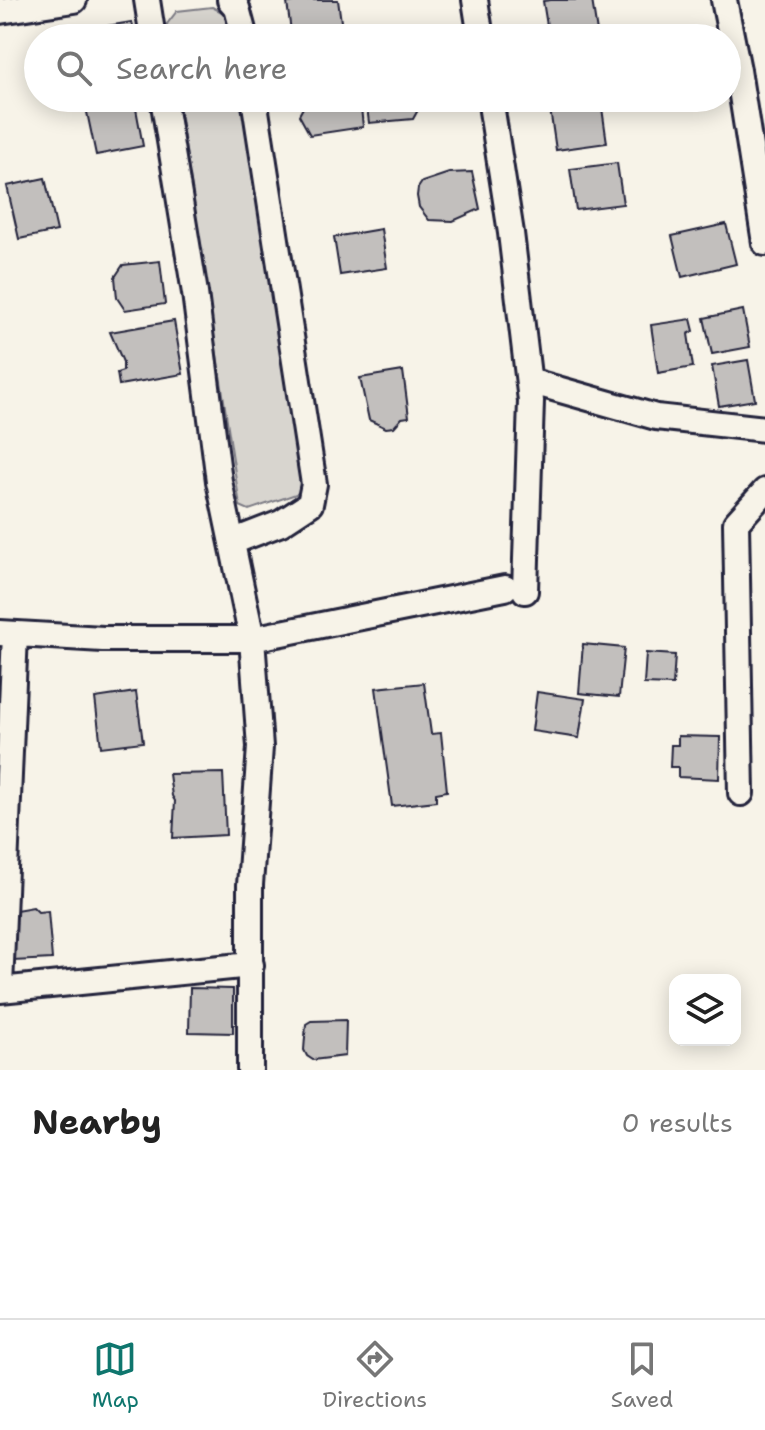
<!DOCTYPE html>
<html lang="en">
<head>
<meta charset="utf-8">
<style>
	:root { --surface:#fff; --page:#f6f6f6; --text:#222; --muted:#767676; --line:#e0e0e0; --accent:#0f766e }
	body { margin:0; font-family:"Shantell Sans",sans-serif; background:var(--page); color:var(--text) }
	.controls { position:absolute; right:24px; bottom:24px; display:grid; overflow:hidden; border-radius:16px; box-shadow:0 4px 20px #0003 }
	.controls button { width:72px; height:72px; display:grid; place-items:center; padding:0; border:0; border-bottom:2px solid var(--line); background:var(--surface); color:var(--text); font:40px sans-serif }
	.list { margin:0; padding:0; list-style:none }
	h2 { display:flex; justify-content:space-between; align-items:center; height:104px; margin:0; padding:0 32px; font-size:34px }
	h2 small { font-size:26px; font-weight:400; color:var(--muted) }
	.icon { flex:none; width:44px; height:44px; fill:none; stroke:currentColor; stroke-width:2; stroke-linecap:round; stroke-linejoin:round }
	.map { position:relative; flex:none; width:765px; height:1070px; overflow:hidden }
	.search { position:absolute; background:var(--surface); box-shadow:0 4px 20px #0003; left:24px; right:24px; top:24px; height:88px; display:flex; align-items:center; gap:20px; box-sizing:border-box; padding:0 28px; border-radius:44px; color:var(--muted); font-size:30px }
	.sheet { height:248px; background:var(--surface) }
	nav { display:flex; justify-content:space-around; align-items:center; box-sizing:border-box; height:112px; border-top:2px solid var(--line); background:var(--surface); font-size:22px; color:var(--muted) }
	nav a { display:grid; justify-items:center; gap:4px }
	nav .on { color:var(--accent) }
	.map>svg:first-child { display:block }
	.green { fill:#d8d5cf; stroke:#7d7c85; stroke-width:2 }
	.building { fill:#c2bfbd; stroke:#22223b; stroke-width:2 }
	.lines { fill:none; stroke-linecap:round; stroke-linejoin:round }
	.street-casing { stroke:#22223b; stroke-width:30 }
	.street { stroke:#f7f3e8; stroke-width:24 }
</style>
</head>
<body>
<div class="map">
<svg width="765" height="1070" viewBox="0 0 765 1070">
	<rect width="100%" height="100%" fill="#f7f3e8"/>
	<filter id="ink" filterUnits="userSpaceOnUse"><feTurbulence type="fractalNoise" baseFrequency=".0125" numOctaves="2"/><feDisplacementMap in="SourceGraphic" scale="16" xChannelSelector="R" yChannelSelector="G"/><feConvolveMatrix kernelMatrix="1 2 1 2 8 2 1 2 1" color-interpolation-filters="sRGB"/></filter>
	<g filter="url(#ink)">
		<path class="green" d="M 212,7 L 228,15 L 232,38 L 169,38 L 167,24 L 177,11 Z
			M 178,98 L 241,98 L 301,477 L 299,493 L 249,510 L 240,506 Z"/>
		<path class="building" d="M 309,0 L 338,0 L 343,36 L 292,38 L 287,3 Z
			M 551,0 L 592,0 L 597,32 L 549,38 L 543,1 Z
			M 132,22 L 135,38 L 89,38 L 88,29 Z
			M 84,98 L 134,98 L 143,146 L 96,155 Z
			M 322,98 L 360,98 L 363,127 L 310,135 L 299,115 L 305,104 L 323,101 Z
			M 366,98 L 423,98 L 423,101 L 413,119 L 369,123 Z
			M 601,101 L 607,143 L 556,150 L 550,109 Z
			M 617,163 L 623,204 L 576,210 L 570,169 Z
			M 472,172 L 480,209 L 453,221 L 429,220 L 419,207 L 417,196 L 418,188 L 422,182 L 449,173 Z
			M 45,178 L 57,231 L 19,239 L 7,186 Z
			M 726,224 L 736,264 L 682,277 L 672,236 Z
			M 381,229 L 387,268 L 340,275 L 334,237 Z
			M 160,261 L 165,304 L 125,310 L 117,298 L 115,277 L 123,265 Z
			M 743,310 L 750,347 L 712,354 L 704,318 Z
			M 691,319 L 694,331 L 688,334 L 693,367 L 658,373 L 651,325 Z
			M 174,321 L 183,374 L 119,385 L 117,373 L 123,371 L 123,362 L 110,332 Z
			M 748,360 L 755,400 L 719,406 L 712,366 Z
			M 403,371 L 409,417 L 402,418 L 394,427 L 386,428 L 369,420 L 360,378 Z
			M 583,644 L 624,648 L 619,697 L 579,693 Z
			M 646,653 L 675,655 L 673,685 L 644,684 Z
			M 424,683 L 431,734 L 441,733 L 447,791 L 436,793 L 436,801 L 392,806 L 376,688 Z
			M 136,692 L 143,742 L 101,747 L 95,698 Z
			M 537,692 L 585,699 L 579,738 L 532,731 Z
			M 678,736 L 720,737 L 719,779 L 678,777 L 678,767 L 670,767 L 671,745 L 678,745 Z
			M 223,773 L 226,835 L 173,838 L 175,801 L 172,796 L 169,774 Z
			M 33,907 L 38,912 L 48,911 L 52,959 L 13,961 L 10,911 Z
			M 190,988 L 233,989 L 233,1033 L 189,1032 Z
			M 346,1020 L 345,1056 L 313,1060 L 307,1056 L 304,1050 L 306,1024 L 311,1021 Z"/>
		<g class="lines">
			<g class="street-casing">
				<path id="street" d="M 147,0 L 153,38
					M 230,0 L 237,8 L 245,38
					M 475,0 L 481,38
					M 724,0 L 738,70 L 765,243
					M 0,11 L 74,0
					M 163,98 L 195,293 L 219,481 L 252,639 L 260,747 L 250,885 L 250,1070
					M 490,98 L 511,233 L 531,401 L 525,591
					M 529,381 L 656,417 L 765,429
					M 232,542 L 281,523 L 310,504 L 314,484 L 254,98
					M 0,633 L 103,639 L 252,639 L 505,588
					M 741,793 L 736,523 L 765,491
					M 0,986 L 15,634
					M 0,990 L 251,965"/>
			</g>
			<use href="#street" class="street"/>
		</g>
	</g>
</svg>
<div class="controls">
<button><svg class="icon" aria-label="layers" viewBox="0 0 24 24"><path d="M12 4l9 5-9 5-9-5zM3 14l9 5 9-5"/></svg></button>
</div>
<div class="search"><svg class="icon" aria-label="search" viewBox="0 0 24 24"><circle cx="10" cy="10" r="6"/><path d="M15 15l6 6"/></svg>Search here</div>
</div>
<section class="sheet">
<h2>Nearby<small>0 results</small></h2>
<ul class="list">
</ul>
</section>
<nav>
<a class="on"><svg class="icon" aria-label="map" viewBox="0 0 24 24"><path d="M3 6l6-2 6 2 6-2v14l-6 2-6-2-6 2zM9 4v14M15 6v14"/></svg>Map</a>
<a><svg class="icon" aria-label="directions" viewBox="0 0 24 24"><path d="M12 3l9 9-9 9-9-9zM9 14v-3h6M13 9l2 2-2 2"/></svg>Directions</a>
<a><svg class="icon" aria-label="saved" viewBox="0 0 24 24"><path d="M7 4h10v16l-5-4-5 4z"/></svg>Saved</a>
</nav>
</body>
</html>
